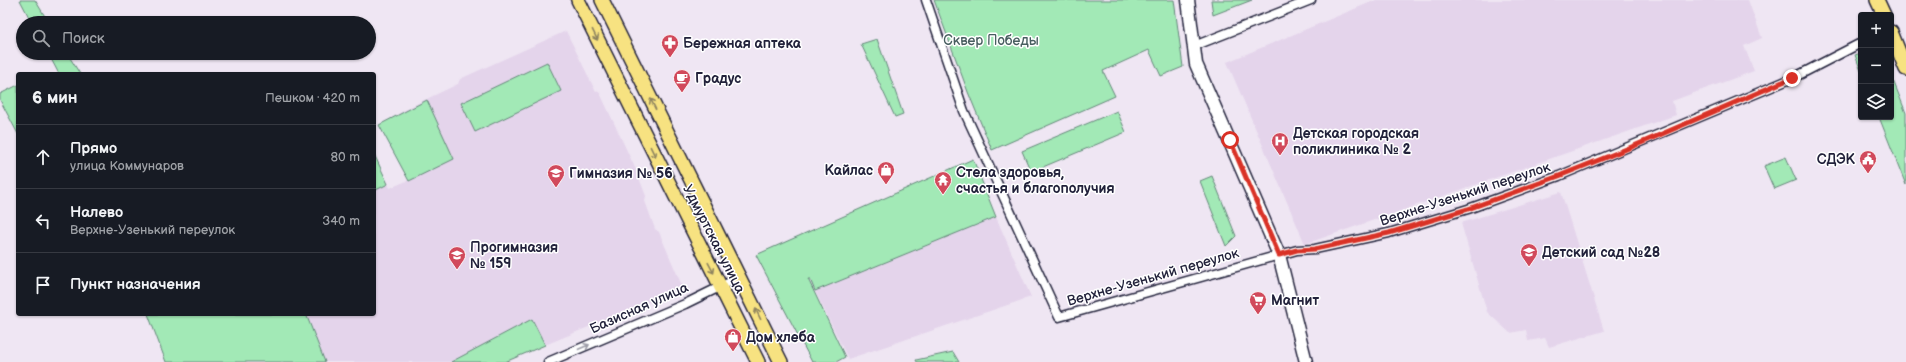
<!DOCTYPE html>
<html lang="ru">
<head>
<meta charset="utf-8">
<style>
	:root { --surface:#171b24; --page:#242831; --text:#f1f3f6; --muted:#9ea1a6; --line:#363941 }
	body { margin:0; font-family:"Balsamiq Sans",sans-serif; background:var(--page); color:var(--text) }
	.controls { position:absolute; right:12px; top:12px; display:grid; overflow:hidden; border-radius:4px; box-shadow:0 1px 3px #0004 }
	.controls button { width:36px; height:36px; display:grid; place-items:center; padding:0; border:0; border-bottom:1px solid var(--line); background:var(--surface); color:var(--text); font:20px sans-serif }
	.stop { position:absolute; width:12px; height:12px; margin:-9px; border:3px solid #d93025; border-radius:50%; background:#fff }
	.stop.end { background:#d93025; border-color:#fff; box-shadow:0 1px 4px #0008 }
	.list { margin:0; padding:0; list-style:none }
	h2 { display:flex; justify-content:space-between; align-items:center; height:52px; margin:0; padding:0 16px; font-size:17px }
	h2 small { font-size:13px; font-weight:400; color:var(--muted) }
	.list li { display:grid; grid-template-columns:26px 1fr auto; gap:12px; align-items:center; box-sizing:border-box; height:64px; padding:0 16px; border-top:1px solid var(--line) }
	.list b { display:block; font-size:15px; white-space:nowrap }
	.list p { margin:0; font-size:13px; white-space:nowrap; color:var(--muted) }
	.list em { font-size:13px; font-style:normal; color:var(--muted) }
	.icon { flex:none; width:22px; height:22px; fill:none; stroke:currentColor; stroke-width:2; stroke-linecap:round; stroke-linejoin:round }
	.map { position:relative; flex:none; width:1906px; height:362px; overflow:hidden }
	.search { position:absolute; background:var(--surface); box-shadow:0 1px 3px #0004; left:16px; top:16px; width:360px; height:44px; display:flex; align-items:center; gap:10px; box-sizing:border-box; padding:0 14px; border-radius:22px; color:var(--muted); font-size:15px }
	.panel { position:absolute; background:var(--surface); box-shadow:0 1px 3px #0004; left:16px; top:72px; width:360px; height:244px; border-radius:4px }
	.map>svg:first-child { display:block }
	.built { fill:#e4d4eb }
	.green { fill:#a2e9b6; stroke:#628678 }
	.lines { fill:none; stroke-linecap:round; stroke-linejoin:round }
	.street-casing { stroke:#22223b; stroke-width:11 }
	.secondary-casing { stroke:#22223b; stroke-width:15 }
	.primary-casing { stroke:#22223b; stroke-width:16 }
	.street { stroke:#fff; stroke-width:8 }
	.secondary { stroke:#fff; stroke-width:12 }
	.primary { stroke:#f7e281; stroke-width:13 }
	.oneway { stroke:#8c825e }
	.oneway2 { stroke:#9c9ca7 }
	.route { stroke:#d93025; stroke-width:5 }
	.labels { text-anchor:middle; dominant-baseline:central; stroke-width:3; stroke-linejoin:round; paint-order:stroke }
	.park-label { font-size:14px; fill:#485e60; stroke:#fff }
	.poi-label { font-size:14px; font-weight:bold; fill:#22223b; stroke:#fff; text-anchor:start }
	.street-label { font-size:14px; fill:#22223b; stroke:#fff }
</style>
</head>
<body>
<div class="map">
<svg width="1906" height="362" viewBox="0 0 1906 362">
	<rect width="100%" height="100%" fill="#efe6f3"/>
	<filter id="ink" filterUnits="userSpaceOnUse"><feTurbulence type="fractalNoise" baseFrequency=".025" numOctaves="2"/><feDisplacementMap in="SourceGraphic" scale="8" xChannelSelector="R" yChannelSelector="G"/><feConvolveMatrix kernelMatrix="1 2 1 2 8 2 1 2 1" color-interpolation-filters="sRGB"/></filter>
	<g filter="url(#ink)">
		<path class="built" d="M 1376,0 L 1748,0 L 1762,38 L 1744,46 L 1754,71 L 1672,101 L 1676,115 L 1305,244 L 1227,62 Z
			M 566,31 L 595,90 L 600,93 L 636,170 L 646,196 L 645,201 L 655,229 L 659,232 L 683,288 L 545,345 L 532,319 L 451,362 L 181,362 L 162,314 L 374,314 L 374,154 L 390,188 L 409,180 L 379,125 L 412,106 L 458,84 L 460,79 Z
			M 1561,192 L 1604,331 L 1549,347 L 1545,338 L 1528,341 L 1526,330 L 1510,333 L 1487,312 L 1461,223 Z
			M 996,217 L 1031,297 L 848,359 L 815,291 Z"/>
		<path class="green" d="M 20,0 L 35,0 L 49,23 L 32,23 Z
			M 934,0 L 1174,0 L 1183,67 L 1161,76 L 1149,50 L 1103,71 L 1115,96 L 992,150 L 968,92 Z
			M 1211,0 L 1252,0 L 1213,15 Z
			M 877,39 L 903,114 L 895,117 L 861,44 Z
			M 48,53 L 67,53 L 80,74 L 59,74 Z
			M 1861,53 L 1861,71 L 1855,55 Z
			M 547,62 L 561,91 L 475,132 L 461,103 Z
			M 1891,75 L 1906,113 L 1906,185 L 1879,117 L 1891,117 Z
			M 18,85 L 18,134 L 0,100 L 0,94 Z
			M 427,100 L 454,159 L 409,181 L 379,125 Z
			M 1117,111 L 1126,132 L 1031,172 L 1022,151 Z
			M 374,154 L 388,184 L 374,191 Z
			M 1786,157 L 1796,180 L 1774,189 L 1764,166 Z
			M 973,159 L 996,217 L 815,291 L 810,279 L 808,279 L 845,357 L 836,362 L 812,362 L 756,255 Z
			M 1212,176 L 1236,236 L 1226,246 L 1200,181 Z
			M 148,314 L 306,314 L 325,362 L 166,362 Z
			M 532,319 L 545,345 L 505,362 L 451,362 Z
			M 953,352 L 959,362 L 917,362 L 916,360 Z"/>
		<g class="lines">
			<g class="street-casing">
				<path id="street" d="M 926,0 L 964,111 L 1059,317 L 1297,250 L 1315,249 L 1389,233 L 1468,209 L 1559,176 L 1793,78 L 1861,43
					M 1194,46 L 1311,0
					M 548,362 L 685,304 L 740,277"/>
			</g>
			<g class="secondary-casing">
				<path id="secondary" d="M 1188,0 L 1196,64 L 1279,255 L 1306,362"/>
			</g>
			<g class="primary-casing">
				<path id="primary" d="M 578,0 L 758,362
					M 602,0 L 781,362
					M 1877,0 L 1884,15
					M 1891,32 L 1906,69"/>
			</g>
			<use href="#street" class="street"/>
			<use href="#secondary" class="secondary"/>
			<use href="#primary" class="primary"/>
		</g>
		<defs><path id="oneway-shaft" d="M-6 0H5M1.5-3L5.5 0L1.5 3" fill="none" stroke-width="1.6" stroke-linecap="round" stroke-linejoin="round"/></defs>
		<g class="oneway">
			<use href="#oneway-shaft" transform="translate(595 35) rotate(64)"/>
			<use href="#oneway-shaft" transform="translate(653 104) rotate(-116)"/>
			<use href="#oneway-shaft" transform="translate(653 152) rotate(64)"/>
			<use href="#oneway-shaft" transform="translate(711 268) rotate(62)"/>
			<use href="#oneway-shaft" transform="translate(758 314) rotate(-116)"/>
		</g>
		<use class="oneway2" href="#oneway-shaft" transform="translate(584 347) rotate(-23)"/>
	</g>
	<g class="lines" filter="url(#ink)">
		<path class="route" d="M 1230,140 L 1279,255 L 1297,250 L 1315,249 L 1389,233 L 1468,209 L 1559,176 L 1634,146 L 1792,78"/>
	</g>
	<defs>
		<g id="pharmacy-pin" transform="scale(0.9)"><path d="M0 17L-7.5 6A9.5 9.5 0 1 1 7.5 6Z" fill="#d1495b" stroke="#fff"/><path d="M-2-6h4v4h4v4h-4v4h-4v-4h-4v-4h4Z" fill="#fff"/></g>
		<g id="cafe-pin" transform="scale(0.9)"><path d="M0 17L-7.5 6A9.5 9.5 0 1 1 7.5 6Z" fill="#d1495b" stroke="#fff"/><path d="M-5.5-4.5H6V0H3Q3 3.5 0 3.5H-2.5Q-5.5 3.5-5.5 0ZM3-3.2v2h1.7v-2ZM-6 4.5H4V6H-6Z" fill="#fff"/></g>
		<g id="hospital-pin" transform="scale(0.9)"><path d="M0 17L-7.5 6A9.5 9.5 0 1 1 7.5 6Z" fill="#d1495b" stroke="#fff"/><path d="M-5-5h3v3.5h4V-5h3V5h-3V1.5h-4V5h-3Z" fill="#fff"/></g>
		<g id="civic-pin" transform="scale(0.9)"><path d="M0 17L-7.5 6A9.5 9.5 0 1 1 7.5 6Z" fill="#d1495b" stroke="#fff"/><path d="M-.6-6.5H3V-4.5H.6V-3L4-1V1h2V6H-6V1h2V-1L-.6-3ZM-1.2 2.5V6h2.4V2.5Z" fill="#fff"/></g>
		<g id="shop-pin" transform="scale(0.9)"><path d="M0 17L-7.5 6A9.5 9.5 0 1 1 7.5 6Z" fill="#d1495b" stroke="#fff"/><path d="M-5-2.5h2.3a2.7 3.5 0 0 1 5.4 0H5L5.5 6h-11ZM-1.5-2.5h3a1.5 2.3 0 0 0-3 0Z" fill="#fff"/></g>
		<g id="school-pin" transform="scale(0.9)"><path d="M0 17L-7.5 6A9.5 9.5 0 1 1 7.5 6Z" fill="#d1495b" stroke="#fff"/><path d="M0-5L7-2L0 1L-7-2ZM-4 1L0 2.5L4 1V4Q0 6-4 4Z" fill="#fff"/></g>
		<g id="temple-pin" transform="scale(0.9)"><path d="M0 17L-7.5 6A9.5 9.5 0 1 1 7.5 6Z" fill="#d1495b" stroke="#fff"/><path d="M0-6L5-2H3V0L6.5 2.5H4V6H1.5V3h-3V6H-4V2.5H-6.5L-3 0V-2H-5Z" fill="#fff"/></g>
		<g id="supermarket-pin" transform="scale(0.9)"><path d="M0 17L-7.5 6A9.5 9.5 0 1 1 7.5 6Z" fill="#d1495b" stroke="#fff"/><path d="M-6-5.5h2.5l.6 2H6L4.5 2H-2.5L-4.4-4H-6ZM-1.5 3.2a1.3 1.3 0 1 0 .1 0ZM3 3.2a1.3 1.3 0 1 0 .1 0Z" fill="#fff"/></g>
	</defs>
	<g fill-rule="evenodd">
		<use href="#pharmacy-pin" x="670" y="43"/>
		<use href="#cafe-pin" x="682" y="78"/>
		<use href="#hospital-pin" x="1280" y="141"/>
		<use href="#civic-pin" x="1868" y="159"/>
		<use href="#shop-pin" x="886" y="170"/>
		<use href="#school-pin" x="556" y="173"/>
		<use href="#temple-pin" x="943" y="180"/>
		<use href="#school-pin" x="1529" y="252"/>
		<use href="#school-pin" x="457" y="255"/>
		<use href="#supermarket-pin" x="1258" y="300"/>
		<use href="#shop-pin" x="733" y="337"/>
	</g>
	<g class="labels">
		<g class="park-label">
			<text x="991" y="40">Сквер Победы</text>
		</g>
		<g class="poi-label">
			<text x="683" y="43">Бережная аптека</text>
			<text x="695" y="78">Градус</text>
			<text x="1293" y="133">Детская городская<tspan x="1293" dy="16">поликлиника № 2</tspan></text>
			<text x="1855" y="159" text-anchor="end">СДЭК</text>
			<text x="873" y="170" text-anchor="end">Кайлас</text>
			<text x="956" y="172">Стела здоровья,<tspan x="956" dy="16">счастья и благополучия</tspan></text>
			<text x="569" y="173">Гимназия № 56</text>
			<text x="470" y="247">Прогимназия<tspan x="470" dy="16">№ 159</tspan></text>
			<text x="1542" y="252">Детский сад №28</text>
			<text x="1271" y="300">Магнит</text>
			<text x="746" y="337">Дом хлеба</text>
		</g>
		<g class="street-label">
			<text transform="translate(1465 194) rotate(-18)">Верхне-Узенький переулок</text>
			<text transform="translate(714 239) rotate(63)">Удмуртская улица</text>
			<text transform="translate(1153 277) rotate(-16)">Верхне-Узенький переулок</text>
			<text transform="translate(639 308) rotate(-24)">Базисная улица</text>
		</g>
	</g>
</svg>
<div class="controls">
<button>+</button>
<button>−</button>
<button><svg class="icon" aria-label="layers" viewBox="0 0 24 24"><path d="M12 4l9 5-9 5-9-5zM3 14l9 5 9-5"/></svg></button>
</div>
<div class="stop" style="left:1230px;top:140px"></div>
<div class="stop end" style="left:1792px;top:78px"></div>
<div class="search"><svg class="icon" aria-label="search" viewBox="0 0 24 24"><circle cx="10" cy="10" r="6"/><path d="M15 15l6 6"/></svg>Поиск</div>
<section class="panel">
<h2>6 мин<small>Пешком · 420 m</small></h2>
<ul class="list">
<li><svg class="icon" aria-label="ahead" viewBox="0 0 24 24"><path d="M12 20V5M6 11l6-6 6 6"/></svg><div><b>Прямо</b><p>улица Коммунаров</p></div><em>80 m</em></li>
<li><svg class="icon" aria-label="left" viewBox="0 0 24 24"><path d="M17 20v-9H6M10 6l-5 5 5 5"/></svg><div><b>Налево</b><p>Верхне-Узенький переулок</p></div><em>340 m</em></li>
<li><svg class="icon" aria-label="arrive" viewBox="0 0 24 24"><path d="M6 21V4h12l-3 4 3 4H6"/></svg><div><b>Пункт назначения</b></div></li>
</ul>
</section>
</div>
</body>
</html>
